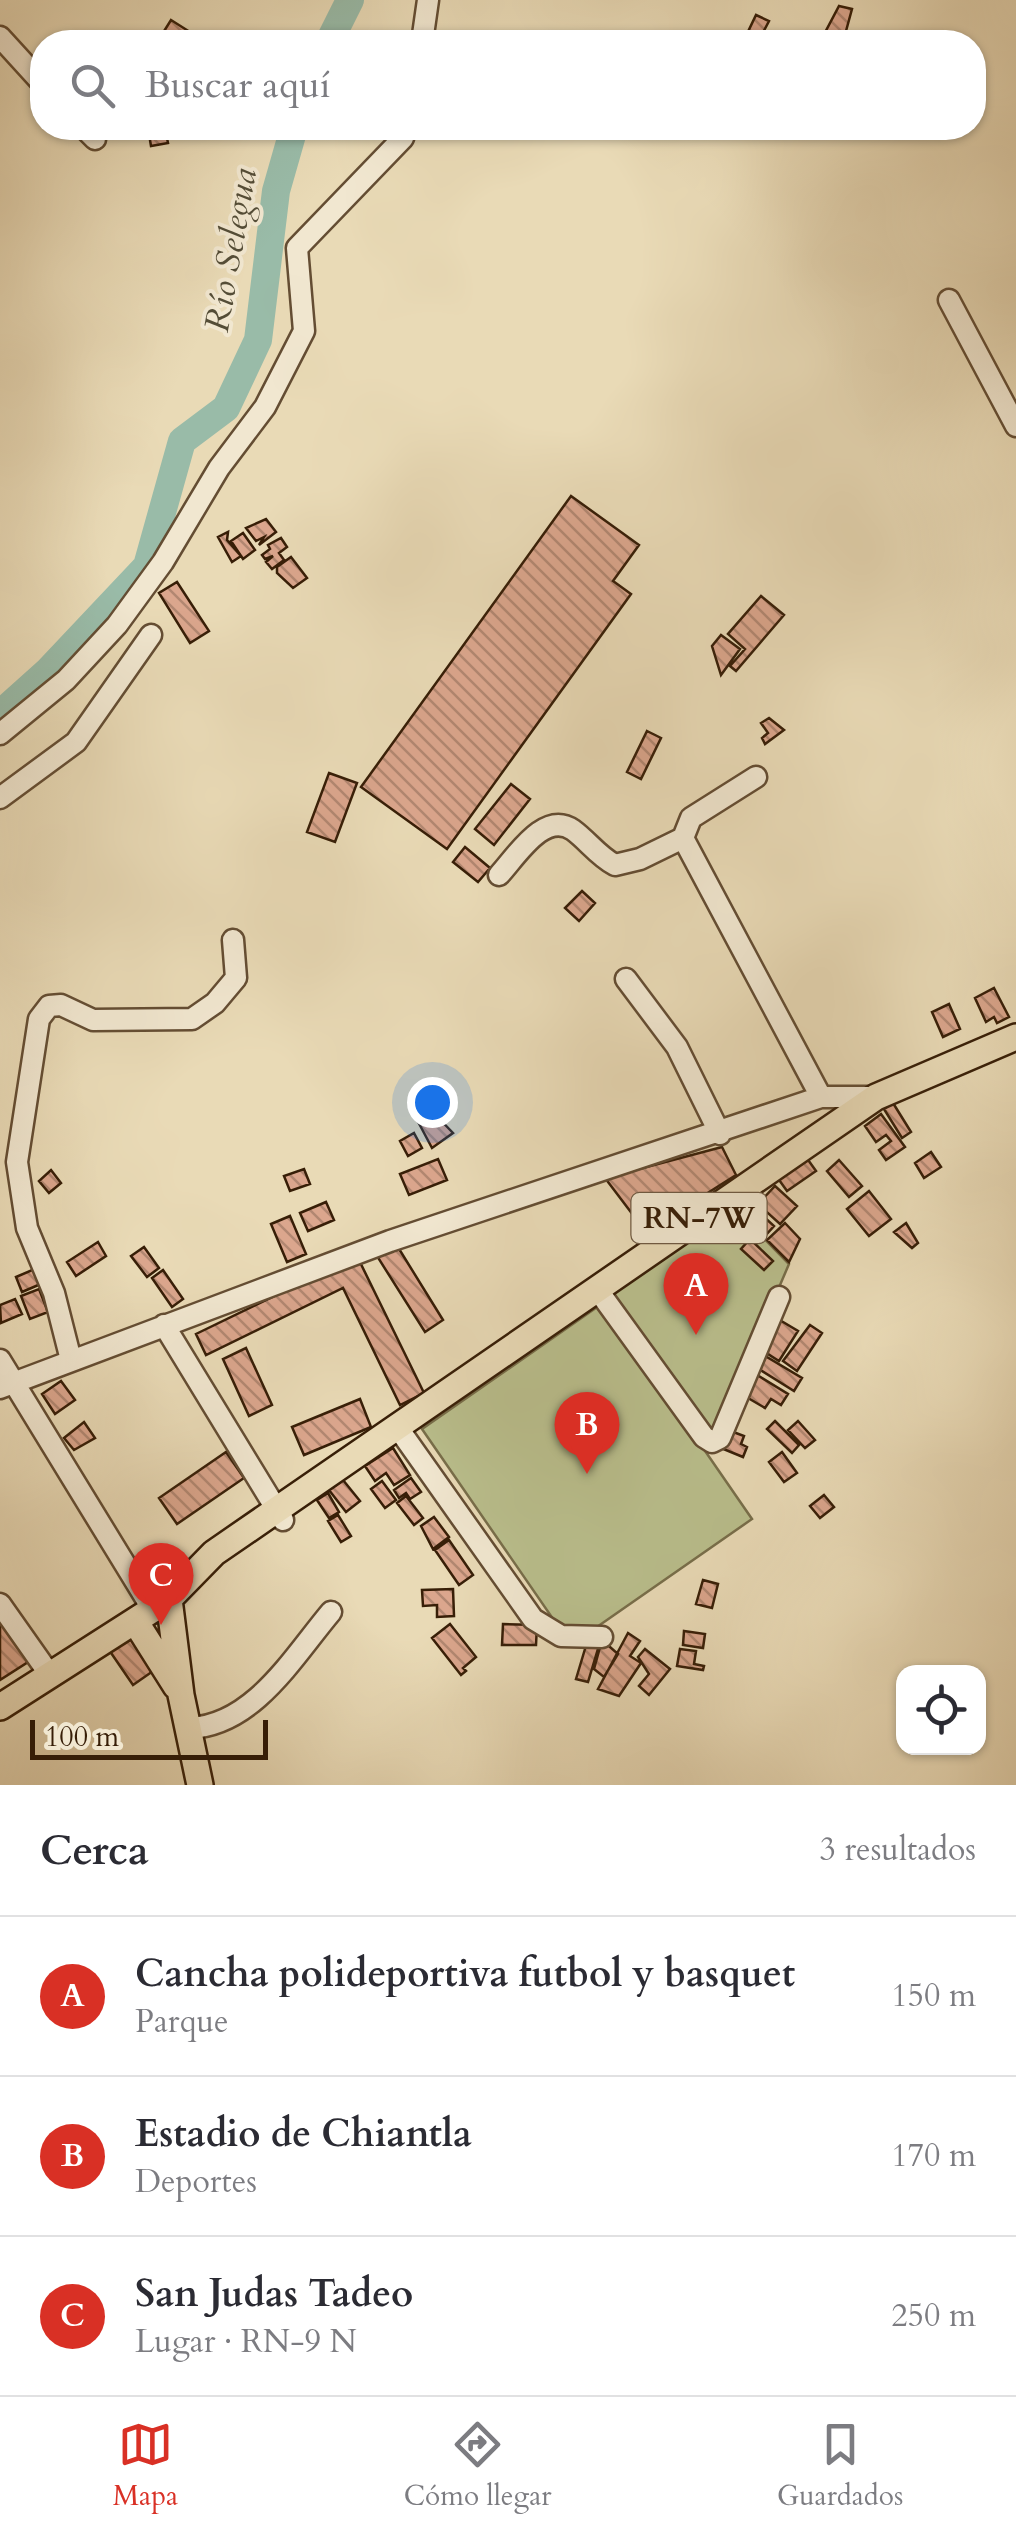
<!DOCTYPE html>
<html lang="es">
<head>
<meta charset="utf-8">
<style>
	:root { --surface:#fff; --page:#f7f7f7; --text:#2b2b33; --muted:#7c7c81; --line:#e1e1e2; --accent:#d93025 }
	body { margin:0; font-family:Cardo,serif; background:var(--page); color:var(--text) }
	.controls { position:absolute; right:30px; bottom:30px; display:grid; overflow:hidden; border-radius:20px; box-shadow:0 2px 8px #0004 }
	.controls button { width:90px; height:90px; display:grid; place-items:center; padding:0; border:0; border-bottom:2px solid var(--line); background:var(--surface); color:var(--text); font:50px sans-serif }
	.scale { position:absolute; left:30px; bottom:25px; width:238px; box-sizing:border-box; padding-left:10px; border:5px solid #371e07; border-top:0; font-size:28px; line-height:35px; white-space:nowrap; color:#371e07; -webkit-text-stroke:8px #f1e7d0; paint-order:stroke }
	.you { position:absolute; left:432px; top:1102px; width:35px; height:35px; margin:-25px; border:8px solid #fff; border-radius:50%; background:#1a73e8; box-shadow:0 0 0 15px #1a73e833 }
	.badge { display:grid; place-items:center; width:65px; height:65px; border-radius:50%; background:var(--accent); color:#fff; font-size:32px; font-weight:700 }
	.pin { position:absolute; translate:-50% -82px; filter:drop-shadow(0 2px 5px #0008) }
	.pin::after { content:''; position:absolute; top:52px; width:35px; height:30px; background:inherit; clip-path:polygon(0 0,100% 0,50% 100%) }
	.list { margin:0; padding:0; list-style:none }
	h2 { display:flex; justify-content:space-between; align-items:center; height:130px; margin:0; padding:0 40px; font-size:42px }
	h2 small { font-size:32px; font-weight:400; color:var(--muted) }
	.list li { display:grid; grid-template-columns:65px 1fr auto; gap:30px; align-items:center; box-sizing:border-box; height:160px; padding:0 40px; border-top:2px solid var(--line) }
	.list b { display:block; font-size:38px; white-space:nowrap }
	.list p { margin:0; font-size:32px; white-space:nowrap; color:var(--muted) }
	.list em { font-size:32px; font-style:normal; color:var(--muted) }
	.icon { flex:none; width:55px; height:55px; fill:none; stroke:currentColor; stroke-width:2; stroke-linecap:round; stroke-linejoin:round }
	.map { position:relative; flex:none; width:1016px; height:1785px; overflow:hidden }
	.search { position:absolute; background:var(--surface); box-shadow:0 2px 8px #0004; left:30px; right:30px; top:30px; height:110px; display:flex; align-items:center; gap:25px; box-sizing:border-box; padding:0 35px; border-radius:40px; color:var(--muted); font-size:38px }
	.sheet { height:610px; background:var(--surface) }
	nav { display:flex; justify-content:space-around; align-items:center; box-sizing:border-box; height:140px; border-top:2px solid var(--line); background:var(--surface); font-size:28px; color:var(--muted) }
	nav a { display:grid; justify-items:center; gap:5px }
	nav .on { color:var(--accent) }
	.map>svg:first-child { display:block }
	.park { fill:#b9be8c; stroke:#786e4a; stroke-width:2.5 }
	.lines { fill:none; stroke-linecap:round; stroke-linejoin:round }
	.river { stroke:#99bba8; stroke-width:28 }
	.building { fill:url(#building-back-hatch); stroke:#371e07; stroke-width:2.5 }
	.minor-casing { stroke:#644d33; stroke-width:25 }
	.major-casing { stroke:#371e07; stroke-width:30 }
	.minor { stroke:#f1e7d0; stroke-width:20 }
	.major { stroke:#e9dab6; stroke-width:25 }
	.labels { text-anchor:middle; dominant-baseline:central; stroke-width:8; stroke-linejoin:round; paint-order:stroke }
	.shield { fill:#f1e7d0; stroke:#6f5a43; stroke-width:2.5 }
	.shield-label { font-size:30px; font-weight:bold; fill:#371e07 }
	.water-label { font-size:35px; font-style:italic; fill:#544d37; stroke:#f1e7d0 }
</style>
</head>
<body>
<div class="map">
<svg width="1016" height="1785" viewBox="0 0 1016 1785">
	<defs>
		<pattern id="building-back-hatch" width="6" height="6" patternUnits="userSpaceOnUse" patternTransform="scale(2.5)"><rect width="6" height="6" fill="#dba68d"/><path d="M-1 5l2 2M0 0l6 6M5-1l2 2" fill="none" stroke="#b28771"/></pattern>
	</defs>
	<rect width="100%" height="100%" fill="#e9dab6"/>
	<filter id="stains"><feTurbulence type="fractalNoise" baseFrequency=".002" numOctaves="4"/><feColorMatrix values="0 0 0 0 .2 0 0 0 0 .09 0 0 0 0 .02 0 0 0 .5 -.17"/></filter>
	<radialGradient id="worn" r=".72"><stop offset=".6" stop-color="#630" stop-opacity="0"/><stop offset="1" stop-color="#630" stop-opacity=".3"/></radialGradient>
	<path class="park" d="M 729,1203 L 789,1264 L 718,1430 L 706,1435 L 603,1292 Z
		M 603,1303 L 752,1519 L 571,1645 L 422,1429 Z"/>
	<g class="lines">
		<path class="river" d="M 329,42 L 350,0
			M 0,714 L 47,672 L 147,566 L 182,441 L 226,408 L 258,340 L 276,191 L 294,128"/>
	</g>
	<path class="building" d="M 839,6 L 852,9 L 843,42 L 820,42 Z
		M 756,15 L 769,21 L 758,42 L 745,38 Z
		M 171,20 L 190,32 L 183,42 L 161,36 Z
		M 148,128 L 165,128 L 168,143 L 151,146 Z
		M 571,496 L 639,545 L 613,581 L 631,594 L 447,849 L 361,787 Z
		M 266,519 L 276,532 L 259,545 L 264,537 L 256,541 L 246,528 Z
		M 228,532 L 227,540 L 241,556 L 232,562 L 218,537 Z
		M 243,533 L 255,550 L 243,559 L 231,541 Z
		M 281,538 L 287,547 L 279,553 L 284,560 L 272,569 L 266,562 L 273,556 L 265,559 L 262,555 L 270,549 L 268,545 Z
		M 291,557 L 307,578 L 293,588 L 277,573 L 277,567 Z
		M 177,582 L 209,631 L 190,643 L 159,593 Z
		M 761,596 L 784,615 L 736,671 L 730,666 L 745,649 L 728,634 Z
		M 721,635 L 740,649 L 721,675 L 712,646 Z
		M 769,718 L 784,730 L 765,744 L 762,738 L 768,733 L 761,723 Z
		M 647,731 L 661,738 L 641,779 L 627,772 Z
		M 329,773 L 357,783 L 335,842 L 307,832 Z
		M 511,784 L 530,799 L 494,845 L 475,829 Z
		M 465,847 L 490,868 L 478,882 L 453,862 Z
		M 582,891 L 595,903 L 579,921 L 565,908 Z
		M 994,988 L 1009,1017 L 997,1023 L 994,1017 L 986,1022 L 975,998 Z
		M 949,1004 L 960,1029 L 943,1037 L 932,1012 Z
		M 893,1103 L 911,1132 L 902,1138 L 884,1109 Z
		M 428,1107 L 453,1133 L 432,1148 L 415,1116 Z
		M 881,1114 L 905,1147 L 886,1160 L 879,1150 L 891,1141 L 886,1135 L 876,1142 L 865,1126 Z
		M 414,1133 L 422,1148 L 408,1156 L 400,1141 Z
		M 722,1147 L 736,1175 L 646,1232 L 605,1178 Z
		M 931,1152 L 941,1167 L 924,1178 L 915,1163 Z
		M 806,1157 L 816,1171 L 787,1191 L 777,1177 Z
		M 438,1159 L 447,1180 L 409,1195 L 400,1174 Z
		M 839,1160 L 862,1186 L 849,1197 L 827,1171 Z
		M 304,1169 L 310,1184 L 290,1191 L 284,1176 Z
		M 51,1170 L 61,1183 L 49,1193 L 39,1181 Z
		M 775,1186 L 797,1206 L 780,1224 L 758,1204 Z
		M 869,1191 L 891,1219 L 869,1236 L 847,1209 Z
		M 326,1202 L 334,1220 L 308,1231 L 300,1213 Z
		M 749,1203 L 774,1226 L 765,1236 L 740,1214 Z
		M 290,1216 L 306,1254 L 287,1262 L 271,1224 Z
		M 785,1223 L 800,1239 L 789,1262 L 767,1240 Z
		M 906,1223 L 918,1243 L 912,1248 L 894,1232 Z
		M 750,1239 L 773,1261 L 764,1270 L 741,1249 Z
		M 98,1242 L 106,1256 L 76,1276 L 67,1262 Z
		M 396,1244 L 443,1320 L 425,1332 L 377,1256 Z
		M 144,1247 L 159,1268 L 147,1277 L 131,1256 Z
		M 357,1256 L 424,1393 L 400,1405 L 343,1288 L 206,1355 L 196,1334 Z
		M 37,1268 L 43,1283 L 22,1292 L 16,1277 Z
		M 163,1270 L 183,1299 L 172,1307 L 152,1278 Z
		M 39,1289 L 48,1312 L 30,1319 L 21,1296 Z
		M 15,1299 L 22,1314 L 1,1323 L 0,1305 Z
		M 778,1319 L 798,1331 L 779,1361 L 760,1349 Z
		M 810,1325 L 822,1333 L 797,1371 L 783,1361 Z
		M 246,1348 L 272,1405 L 249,1416 L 223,1359 Z
		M 762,1354 L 802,1378 L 794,1391 L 754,1366 Z
		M 754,1373 L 788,1394 L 781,1405 L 771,1399 L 765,1408 L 743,1395 Z
		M 61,1381 L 75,1400 L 55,1414 L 42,1394 Z
		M 360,1399 L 371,1427 L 304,1455 L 292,1427 Z
		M 775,1421 L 799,1445 L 792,1453 L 767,1429 Z
		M 798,1421 L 815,1440 L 805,1448 L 788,1430 Z
		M 84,1422 L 95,1438 L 74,1450 L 64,1438 Z
		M 728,1430 L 744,1436 L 741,1444 L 747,1447 L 743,1457 L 721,1448 Z
		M 393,1448 L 410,1475 L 394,1485 L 386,1473 L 375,1481 L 365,1466 Z
		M 226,1452 L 244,1478 L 177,1524 L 159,1498 Z
		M 782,1452 L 797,1473 L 784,1482 L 769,1462 Z
		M 411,1478 L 421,1492 L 410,1499 L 406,1493 L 399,1498 L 394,1490 Z
		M 343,1480 L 360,1501 L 346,1512 L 329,1490 Z
		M 382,1481 L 396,1500 L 385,1508 L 371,1489 Z
		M 328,1493 L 339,1512 L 329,1518 L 317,1500 Z
		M 824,1495 L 834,1507 L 820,1518 L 810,1506 Z
		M 406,1496 L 423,1518 L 414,1525 L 397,1503 Z
		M 338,1515 L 351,1536 L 341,1542 L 328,1521 Z
		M 434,1517 L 449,1537 L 433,1549 L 421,1526 Z
		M 449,1540 L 473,1575 L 459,1585 L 435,1550 Z
		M 703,1580 L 718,1584 L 712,1608 L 696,1604 Z
		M 453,1589 L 454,1616 L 437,1617 L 437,1605 L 423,1606 L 422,1590 Z
		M 4,1623 L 28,1662 L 0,1680 L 0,1625 Z
		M 450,1624 L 476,1657 L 463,1668 L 466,1671 L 461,1675 L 432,1638 Z
		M 503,1624 L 537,1625 L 536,1645 L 502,1645 Z
		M 130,1631 L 156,1669 L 133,1685 L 107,1647 Z
		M 684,1631 L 705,1634 L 703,1648 L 683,1645 Z
		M 628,1633 L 640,1641 L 630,1656 L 641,1663 L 619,1696 L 598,1689 Z
		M 588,1639 L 600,1642 L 588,1682 L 576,1679 Z
		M 602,1640 L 618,1654 L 604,1677 L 594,1669 Z
		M 645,1649 L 670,1669 L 649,1695 L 639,1686 L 649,1674 L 638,1657 Z
		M 680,1649 L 696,1651 L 694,1664 L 704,1666 L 703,1670 L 677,1666 Z"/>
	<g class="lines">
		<g class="minor-casing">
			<path id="minor" d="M 0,37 L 42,83
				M 422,42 L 428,0
				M 84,128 L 95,139
				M 949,300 L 1016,426
				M 0,734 L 66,680 L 117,625 L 163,562 L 219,468 L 265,407 L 304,331 L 297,248 L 403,138 L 406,128
				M 756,777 L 691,818 L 683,838 L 821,1097
				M 0,798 L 76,742 L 151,635
				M 499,875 C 516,857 544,810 573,830 C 588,841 598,856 615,865 L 640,859 L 683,838
				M 626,979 L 677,1047 L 720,1134
				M 597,1289 L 704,1437 L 712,1442 L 720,1438 L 779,1297
				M 164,1325 L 283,1520
				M 0,1360 L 153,1610
				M 71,1360 L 54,1293 L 27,1228 L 17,1162 L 39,1019 L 49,1006 L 61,1005 L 93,1020 L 192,1019 L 215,1003 L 236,978 L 233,940
				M 0,1388 L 390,1241 L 821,1097 L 876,1097
				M 398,1428 L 533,1619 L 561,1636 L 602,1637
				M 0,1604 L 50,1675
				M 190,1728 C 254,1725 293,1657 331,1612"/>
		</g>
		<g class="major-casing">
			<path id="major" d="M 169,1599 L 181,1695 L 200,1785
				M 135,1621 L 176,1686
				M 0,1707 L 169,1599 L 214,1553 L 876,1097 L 1016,1037"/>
		</g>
		<use href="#minor" class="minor"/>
		<use href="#major" class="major"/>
	</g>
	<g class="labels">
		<rect class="shield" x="631.5" y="1193" width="135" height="50" rx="8"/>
		<g class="shield-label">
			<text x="699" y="1218">RN-7W</text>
		</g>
		<g class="water-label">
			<text transform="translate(231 250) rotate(-80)">Río Selegua</text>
		</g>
	</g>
	<rect width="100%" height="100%" filter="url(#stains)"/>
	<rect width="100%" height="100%" fill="url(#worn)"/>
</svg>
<div class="controls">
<button><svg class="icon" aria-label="locate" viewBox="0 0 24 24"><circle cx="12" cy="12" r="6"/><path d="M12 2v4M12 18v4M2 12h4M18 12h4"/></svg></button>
</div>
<div class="scale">100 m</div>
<div class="you"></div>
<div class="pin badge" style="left:696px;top:1335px">A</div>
<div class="pin badge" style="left:587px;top:1474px">B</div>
<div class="pin badge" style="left:161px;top:1625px">C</div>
<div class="search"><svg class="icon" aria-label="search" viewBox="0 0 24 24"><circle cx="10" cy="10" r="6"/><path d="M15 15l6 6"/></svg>Buscar aquí</div>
</div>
<section class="sheet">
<h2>Cerca<small>3 resultados</small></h2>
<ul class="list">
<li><span class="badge">A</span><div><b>Cancha polideportiva futbol y basquet</b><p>Parque</p></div><em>150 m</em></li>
<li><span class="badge">B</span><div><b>Estadio de Chiantla</b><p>Deportes</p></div><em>170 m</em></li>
<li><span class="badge">C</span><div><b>San Judas Tadeo</b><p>Lugar · RN-9 N</p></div><em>250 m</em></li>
</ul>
</section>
<nav>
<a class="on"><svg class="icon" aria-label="map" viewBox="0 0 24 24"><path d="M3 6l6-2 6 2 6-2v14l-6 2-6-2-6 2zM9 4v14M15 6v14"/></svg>Mapa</a>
<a><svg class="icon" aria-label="directions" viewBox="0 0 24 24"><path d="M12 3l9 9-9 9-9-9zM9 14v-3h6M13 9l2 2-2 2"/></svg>Cómo llegar</a>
<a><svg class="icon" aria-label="saved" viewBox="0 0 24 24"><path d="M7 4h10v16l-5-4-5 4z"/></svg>Guardados</a>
</nav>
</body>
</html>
